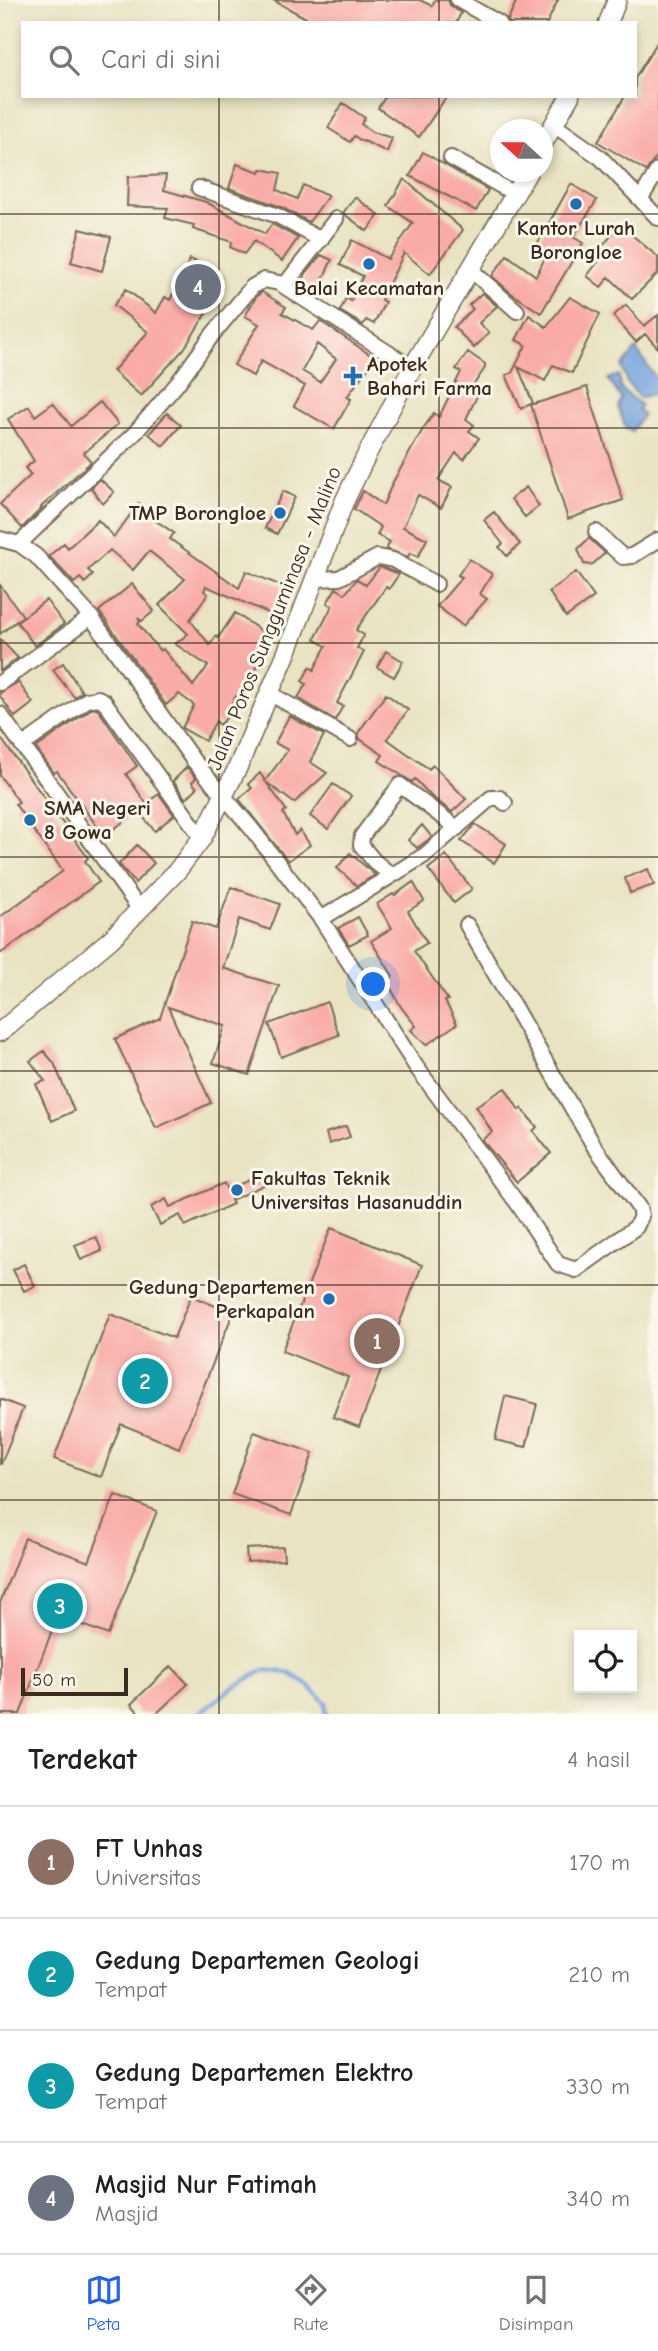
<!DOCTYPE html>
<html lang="id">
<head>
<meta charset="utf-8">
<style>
	:root { --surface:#fff; --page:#f2f2f2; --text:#202124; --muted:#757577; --line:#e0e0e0; --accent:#2563eb }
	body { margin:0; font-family:"Comic Neue",sans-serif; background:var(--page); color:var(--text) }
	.controls { position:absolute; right:21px; bottom:21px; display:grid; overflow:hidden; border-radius:0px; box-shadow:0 4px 10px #0003 }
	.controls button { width:63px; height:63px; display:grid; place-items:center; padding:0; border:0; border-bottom:2px solid var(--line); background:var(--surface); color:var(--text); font:35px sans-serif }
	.compass { position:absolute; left:490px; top:119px; width:63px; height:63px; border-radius:50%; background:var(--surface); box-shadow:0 4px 10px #0003; rotate:291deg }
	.scale { position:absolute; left:21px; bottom:18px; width:107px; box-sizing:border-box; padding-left:7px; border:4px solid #3b2a1e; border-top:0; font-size:19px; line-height:24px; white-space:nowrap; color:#3b2a1e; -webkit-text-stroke:5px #fbf7ec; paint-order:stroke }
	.you { position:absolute; left:374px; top:985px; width:24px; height:24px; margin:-18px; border:5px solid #fff; border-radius:50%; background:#1a73e8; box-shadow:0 0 0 10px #1a73e833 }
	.badge { display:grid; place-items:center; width:46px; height:46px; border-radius:50%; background:var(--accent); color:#fff; font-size:23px; font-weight:700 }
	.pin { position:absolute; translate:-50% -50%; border:4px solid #fff; box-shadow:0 2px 7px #0006 }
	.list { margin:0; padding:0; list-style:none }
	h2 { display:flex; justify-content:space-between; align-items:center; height:91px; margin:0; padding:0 28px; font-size:30px }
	h2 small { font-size:23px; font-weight:400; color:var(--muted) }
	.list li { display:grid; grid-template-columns:46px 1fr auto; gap:21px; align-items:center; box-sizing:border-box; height:112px; padding:0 28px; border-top:2px solid var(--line) }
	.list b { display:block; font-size:26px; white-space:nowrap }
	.list p { margin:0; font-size:23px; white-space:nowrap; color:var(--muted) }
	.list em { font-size:23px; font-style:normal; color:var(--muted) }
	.icon { flex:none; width:38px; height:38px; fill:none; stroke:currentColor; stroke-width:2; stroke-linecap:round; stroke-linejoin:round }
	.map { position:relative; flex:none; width:658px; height:1714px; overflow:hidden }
	.search { position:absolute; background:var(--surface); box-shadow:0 4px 10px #0003; left:21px; right:21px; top:21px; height:77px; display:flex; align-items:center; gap:18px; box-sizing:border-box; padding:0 24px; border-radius:0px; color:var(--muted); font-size:26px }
	.sheet { height:539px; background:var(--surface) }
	nav { display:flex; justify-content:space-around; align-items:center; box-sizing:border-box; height:98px; border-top:2px solid var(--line); background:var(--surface); font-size:19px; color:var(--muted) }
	nav a { display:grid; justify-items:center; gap:4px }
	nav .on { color:var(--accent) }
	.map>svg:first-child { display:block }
	.water { fill:#72a0db; stroke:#56657c; stroke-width:2 }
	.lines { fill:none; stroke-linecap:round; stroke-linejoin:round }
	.stream { stroke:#72a0db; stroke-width:4.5 }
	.building { fill:#f9aba8; fill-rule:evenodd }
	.minor-casing { stroke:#786b57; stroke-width:18 }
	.major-casing { stroke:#786b57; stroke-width:21 }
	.minor { stroke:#fff; stroke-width:14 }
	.major { stroke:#fff; stroke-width:18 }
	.grid { fill:none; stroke:#3b2a1e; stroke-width:2; stroke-opacity:0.55 }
	.poi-dot { fill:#1f6fb2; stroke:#fbf7ec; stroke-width:2.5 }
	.labels { text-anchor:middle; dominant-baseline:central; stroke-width:6; stroke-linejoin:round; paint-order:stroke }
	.poi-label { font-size:21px; font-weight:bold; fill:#3b2a1e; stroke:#fbf7ec; text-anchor:start }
	.street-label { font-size:21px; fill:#3b2a1e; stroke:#fbf7ec }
</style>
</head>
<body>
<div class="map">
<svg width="658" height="1714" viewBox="0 0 658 1714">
	<rect width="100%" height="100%" fill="#fbf7ec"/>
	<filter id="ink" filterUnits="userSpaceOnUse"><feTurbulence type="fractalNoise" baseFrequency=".0143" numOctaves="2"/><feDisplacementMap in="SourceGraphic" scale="14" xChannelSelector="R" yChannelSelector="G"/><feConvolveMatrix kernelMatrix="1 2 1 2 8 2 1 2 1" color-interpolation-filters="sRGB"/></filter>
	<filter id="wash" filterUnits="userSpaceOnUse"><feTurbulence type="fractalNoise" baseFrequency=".00686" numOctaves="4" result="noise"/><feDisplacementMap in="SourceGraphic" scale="28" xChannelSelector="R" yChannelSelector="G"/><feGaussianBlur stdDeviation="1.57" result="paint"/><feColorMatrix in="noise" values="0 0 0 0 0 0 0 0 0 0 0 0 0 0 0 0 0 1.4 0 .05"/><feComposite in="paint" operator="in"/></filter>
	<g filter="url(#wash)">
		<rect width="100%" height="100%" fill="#e9e3c2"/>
		<path class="water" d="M 636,349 L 658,381 L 658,397 L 651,394 L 640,398 L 627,383 L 622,367 Z
			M 619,375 L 621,389 L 641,405 L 638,410 L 643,415 L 632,431 L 626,429 L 618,407 L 621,398 L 608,379 Z"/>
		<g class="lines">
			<path class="stream" d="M 199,1714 L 232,1688 L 264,1670 L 289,1673 L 308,1685 L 326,1703 L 326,1714"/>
		</g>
		<g id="blocks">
			<path class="building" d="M 273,0 L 420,0 L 432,6 L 435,0 L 448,0 L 450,5 L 461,13 L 456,23 L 315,23 Z
				M 517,0 L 558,0 L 547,23 L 509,23 L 508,19 Z
				M 658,41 L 658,155 L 646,171 L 598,142 L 625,96 L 635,96 L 635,78 Z
				M 386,96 L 447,96 L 419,137 L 378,108 Z
				M 343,103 L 365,118 L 361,124 L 372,132 L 392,138 L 387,152 L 364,141 L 363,142 L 354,136 L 350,142 L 328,128 Z
				M 423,152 L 488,190 L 476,211 L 410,176 Z
				M 237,164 L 260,172 L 261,169 L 281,173 L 277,190 L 297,199 L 303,185 L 328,196 L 309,222 L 281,207 L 229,188 Z
				M 166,175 L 164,190 L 206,202 L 265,234 L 272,224 L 298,238 L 282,261 L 254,241 L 244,254 L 230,247 L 232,242 L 193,229 L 194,225 L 165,218 L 168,208 L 127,206 L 128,177 Z
				M 404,179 L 463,230 L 430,274 L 404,253 L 381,300 L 385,302 L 374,324 L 366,320 L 363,325 L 340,311 L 346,298 L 351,301 L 363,276 L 340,265 L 352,240 L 388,259 L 413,223 L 388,206 Z
				M 571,184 L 597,200 L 573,237 L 583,243 L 541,313 L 511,293 L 492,276 L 507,255 L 536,276 L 548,252 L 536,246 Z
				M 355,197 L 379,215 L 367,231 L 343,213 Z
				M 620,225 L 658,257 L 658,273 L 632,299 L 609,277 L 601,287 L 587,276 L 601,258 L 596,254 Z
				M 80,229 L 111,237 L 102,271 L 71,262 Z
				M 321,255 L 332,260 L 315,295 L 301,286 L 306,273 Z
				M 190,259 L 215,271 L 213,274 L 221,278 L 217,286 L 222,288 L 184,349 L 141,396 L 113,371 L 148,332 L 114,305 L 126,289 L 156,313 L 165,297 L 170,300 Z
				M 262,292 L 286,307 L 282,313 L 313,330 L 320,321 L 375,358 L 347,397 L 351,399 L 334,429 L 294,406 L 305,386 L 261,361 L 253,376 L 234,365 L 259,324 L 245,316 L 256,297 ZM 317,344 L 336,359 L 320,382 L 302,371 Z
				M 482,293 L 497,306 L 479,323 L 489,333 L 474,348 L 454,327 L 473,309 L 469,305 Z
				M 570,297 L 600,314 L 572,373 L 553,365 L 545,381 L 518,367 L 533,403 L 521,409 L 506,375 L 512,373 L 526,345 L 516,340 L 529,315 L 546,327 Z
				M 626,305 L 644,326 L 658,315 L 658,348 L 645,334 L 636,342 L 613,316 Z
				M 468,352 L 485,364 L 485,368 L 470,390 L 479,392 L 466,419 L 474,425 L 469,431 L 479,438 L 464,459 L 456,453 L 438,480 L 452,487 L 441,508 L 418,495 L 403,527 L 427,539 L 418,557 L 410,553 L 408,557 L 386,549 L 390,542 L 377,535 L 381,527 L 354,509 L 363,491 L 383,505 L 393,482 L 423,429 L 434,413 L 439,417 L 461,372 L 456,369 Z
				M 587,387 L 623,500 L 568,519 L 531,405 Z
				M 100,402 L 118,424 L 84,453 L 91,462 L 41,507 L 42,508 L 22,528 L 0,504 L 31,475 L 25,468 L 34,461 L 8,419 L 29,406 L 35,416 L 53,403 L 71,426 Z
				M 167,413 L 181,425 L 163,446 L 149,434 Z
				M 100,479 L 114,492 L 103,504 L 91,488 Z
				M 526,487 L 539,506 L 525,517 L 511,499 Z
				M 283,491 L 295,497 L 277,534 L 265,528 Z
				M 139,503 L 158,517 L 155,520 L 174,533 L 170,539 L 239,588 L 246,571 L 284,587 L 273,615 L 206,586 L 204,591 L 208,594 L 190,620 L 210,645 L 216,636 L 218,638 L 235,613 L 267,635 L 258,647 L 263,651 L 255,663 L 258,665 L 232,702 L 237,706 L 220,725 L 216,721 L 205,741 L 182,728 L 194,705 L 179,694 L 166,705 L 99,611 L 132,584 L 154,611 L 142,621 L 138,618 L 140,622 L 138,624 L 160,651 L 163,649 L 193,686 L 208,666 L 175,644 L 188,634 L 159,605 L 185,579 L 149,551 L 133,570 L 110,550 L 88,570 L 93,575 L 85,583 L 80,578 L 74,583 L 49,556 L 64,543 L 68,548 L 98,520 L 114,537 Z
				M 494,512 L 520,544 L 507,556 L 499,547 L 503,544 L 484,520 Z
				M 589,538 L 605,553 L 592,565 L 584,564 L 578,549 Z
				M 469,559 L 492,574 L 480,594 L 487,599 L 463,626 L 437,606 L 462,577 L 458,575 Z
				M 380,567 L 399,574 L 389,589 L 386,587 L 356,630 L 364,635 L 357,648 L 364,652 L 337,703 L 343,706 L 335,720 L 298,698 L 306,684 L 302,681 L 310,667 L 314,670 L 326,646 L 315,639 L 332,606 L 327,603 L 336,588 L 345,594 L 357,579 L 366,585 Z
				M 576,572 L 594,597 L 566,617 L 549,592 Z
				M 0,585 L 23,616 L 0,634 Z
				M 46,600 L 64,624 L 35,646 L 17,622 Z
				M 0,639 L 18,658 L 0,671 Z
				M 386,651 L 403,661 L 394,677 L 377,667 Z
				M 63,663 L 82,692 L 74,697 L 53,670 Z
				M 18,682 L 33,703 L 15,717 L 0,696 L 0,693 Z
				M 386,694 L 408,710 L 387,739 L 429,769 L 433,765 L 466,799 L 452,812 L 431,796 L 415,779 L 412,782 L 379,761 L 383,755 L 360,739 L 358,733 Z
				M 97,708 L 137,766 L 126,774 L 146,803 L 159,794 L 174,815 L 155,831 L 138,811 L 104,836 L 57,771 L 54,773 L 36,748 L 91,709 Z
				M 289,716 L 324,735 L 310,762 L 327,773 L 294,803 L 266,782 L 286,810 L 283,813 L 295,835 L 300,830 L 310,845 L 288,861 L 239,799 L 252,788 L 248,784 L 260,773 L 265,781 L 288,750 L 275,743 Z
				M 0,737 L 88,858 L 85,861 L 99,882 L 0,954 L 0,917 L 63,871 L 15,804 L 19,802 L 0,776 Z
				M 187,767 L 196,778 L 192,782 L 197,788 L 186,799 L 173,781 Z
				M 333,784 L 351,796 L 328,829 L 310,816 Z
				M 475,824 L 506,844 L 494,863 L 461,841 Z
				M 422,825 L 432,837 L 417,848 L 408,840 Z
				M 137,845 L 154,863 L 135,883 L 119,864 Z
				M 350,853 L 375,875 L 357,886 L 337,868 Z
				M 446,855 L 472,889 L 454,903 L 428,869 Z
				M 648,869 L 654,885 L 630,893 L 625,878 Z
				M 413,882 L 424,901 L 408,911 L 427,943 L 414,951 L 448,1000 L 445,1001 L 457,1024 L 426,1045 L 411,1030 L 416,1026 L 401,1007 L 387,981 L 393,976 L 371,941 L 392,928 L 377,904 L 393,894 L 395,895 Z
				M 231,887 L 280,904 L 270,930 L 239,919 L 223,968 L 279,986 L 249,1075 L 213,1063 L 225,1026 L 168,1007 L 211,1103 L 156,1128 L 115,1039 L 160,1018 L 192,921 L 216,929 Z
				M 358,917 L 368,935 L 349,945 L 338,928 Z
				M 327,1002 L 339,1035 L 281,1057 L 269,1024 Z
				M 44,1051 L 54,1063 L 74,1111 L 52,1121 L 36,1084 L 45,1081 L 30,1061 Z
				M 505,1088 L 519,1110 L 521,1108 L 537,1127 L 533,1131 L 551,1153 L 517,1182 L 482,1140 L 492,1132 L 476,1106 Z
				M 346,1126 L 350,1137 L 329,1144 L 326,1133 Z
				M 262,1174 L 266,1184 L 231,1200 L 233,1204 L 185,1226 L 180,1215 L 160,1225 L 151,1207 L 166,1199 L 170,1207 L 224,1183 L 227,1190 Z
				M 331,1228 L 422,1265 L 359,1427 L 333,1417 L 348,1377 L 282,1351 Z
				M 96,1237 L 102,1251 L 81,1260 L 75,1245 Z
				M 24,1264 L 35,1286 L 24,1291 L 13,1270 Z
				M 191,1296 L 233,1313 L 179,1448 L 121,1424 L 101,1477 L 54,1459 L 110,1314 L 174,1338 Z
				M 505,1396 L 537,1404 L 526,1447 L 495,1440 Z
				M 0,1399 L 23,1408 L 1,1464 L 0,1464 Z
				M 254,1432 L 313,1453 L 291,1515 L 232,1494 Z
				M 115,1495 L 157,1511 L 108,1635 L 58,1615 L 20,1714 L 0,1714 L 0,1603 L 25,1538 L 89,1562 Z
				M 283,1547 L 284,1560 L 247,1562 L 246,1549 Z
				M 171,1666 L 188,1684 L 156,1714 L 140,1714 L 131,1704 Z"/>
		</g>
	</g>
	<g filter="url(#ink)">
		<use href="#blocks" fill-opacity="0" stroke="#786b57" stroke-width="2"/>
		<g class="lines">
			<g class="minor-casing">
				<path id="minor" d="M 458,0 L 499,23
					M 554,125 L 601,158 L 658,218
					M 451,158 L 515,194
					M 199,188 L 278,216 L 321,240
					M 641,198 L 658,170
					M 471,270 L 517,311
					M 284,286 L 336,219
					M 596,532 L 623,557 L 632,556 L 658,540
					M 0,539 L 19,544 L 36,556 L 91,617 L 193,760 L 251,828 L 321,919 L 417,1068 L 518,1204 L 558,1264 L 576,1270 L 636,1227 L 641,1216 L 639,1208 L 594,1146 L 467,925
					M 19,544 L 134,434 L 177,384 L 213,334 L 252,287 L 264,280 L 279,283 L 412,368
					M 314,579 L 339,578 L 378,557 L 393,560 L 436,584
					M 0,683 L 91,617
					M 269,693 L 350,739
					M 0,714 L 140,910
					M 23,745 L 87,700 L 98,698 L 104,701 L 202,838
					M 391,875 L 374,861 L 361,845 L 362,836 L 400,785 L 457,828
					M 321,919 L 425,855 L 491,798 L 500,798 L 505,803"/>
			</g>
			<g class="major-casing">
				<path id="major" d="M 608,23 L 617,0
					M 542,145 L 570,96
					M 0,1032 L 111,939 L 177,871 L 202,838 L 237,769 L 287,652 L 344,502 L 367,454 L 412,368 L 528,172"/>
			</g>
			<use href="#minor" class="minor"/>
			<use href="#major" class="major"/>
		</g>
	</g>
	<path class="grid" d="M 219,0 L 219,23M 439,0 L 439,23M 219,96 L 219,1714M 439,96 L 439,1714M 0,214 L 658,214M 0,428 L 658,428M 0,643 L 658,643M 0,857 L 658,857M 0,1071 L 658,1071M 0,1285 L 658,1285M 0,1500 L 658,1500"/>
	<g class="poi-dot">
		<circle cx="576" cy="204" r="7"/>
		<circle cx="369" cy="264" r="7"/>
		<path d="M349.5 365.5h7v7h7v7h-7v7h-7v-7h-7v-7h7z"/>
		<circle cx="280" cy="513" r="7"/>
		<circle cx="30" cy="820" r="7"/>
		<circle cx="237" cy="1190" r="7"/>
		<circle cx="329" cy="1299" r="7"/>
	</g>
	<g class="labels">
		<g class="poi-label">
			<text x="576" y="228" text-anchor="middle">Kantor Lurah<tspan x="576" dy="24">Borongloe</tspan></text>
			<text x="369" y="288" text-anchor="middle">Balai Kecamatan</text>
			<text x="367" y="364">Apotek<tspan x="367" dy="24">Bahari Farma</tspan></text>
			<text x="266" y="513" text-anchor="end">TMP Borongloe</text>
			<text x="44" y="808">SMA Negeri<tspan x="44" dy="24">8 Gowa</tspan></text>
			<text x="251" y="1178">Fakultas Teknik<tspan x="251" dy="24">Universitas Hasanuddin</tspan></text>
			<text x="315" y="1287" text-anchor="end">Gedung Departemen<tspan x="315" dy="24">Perkapalan</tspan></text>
		</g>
		<g class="street-label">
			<text transform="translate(274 618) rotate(-68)">Jalan Poros Sungguminasa - Malino</text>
		</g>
	</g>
</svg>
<div class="controls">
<button><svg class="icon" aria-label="locate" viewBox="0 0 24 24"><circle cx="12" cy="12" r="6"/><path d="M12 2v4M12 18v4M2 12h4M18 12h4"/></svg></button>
</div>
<svg class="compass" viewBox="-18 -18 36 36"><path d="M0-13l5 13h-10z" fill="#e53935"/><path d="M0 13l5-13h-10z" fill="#757577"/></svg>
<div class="scale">50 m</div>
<div class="you"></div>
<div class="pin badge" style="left:377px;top:1341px;background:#8d6e63">1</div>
<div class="pin badge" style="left:145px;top:1381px;background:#0f9aa8">2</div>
<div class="pin badge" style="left:60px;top:1606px;background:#0f9aa8">3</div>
<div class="pin badge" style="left:198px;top:287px;background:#6b7280">4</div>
<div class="search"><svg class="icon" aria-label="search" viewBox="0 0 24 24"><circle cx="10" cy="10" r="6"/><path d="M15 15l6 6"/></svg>Cari di sini</div>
</div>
<section class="sheet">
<h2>Terdekat<small>4 hasil</small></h2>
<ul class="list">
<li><span class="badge" style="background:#8d6e63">1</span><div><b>FT Unhas</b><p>Universitas</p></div><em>170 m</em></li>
<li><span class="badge" style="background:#0f9aa8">2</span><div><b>Gedung Departemen Geologi</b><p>Tempat</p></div><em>210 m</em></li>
<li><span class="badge" style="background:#0f9aa8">3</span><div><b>Gedung Departemen Elektro</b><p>Tempat</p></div><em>330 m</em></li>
<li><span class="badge" style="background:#6b7280">4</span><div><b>Masjid Nur Fatimah</b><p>Masjid</p></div><em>340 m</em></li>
</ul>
</section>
<nav>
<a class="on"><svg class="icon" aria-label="map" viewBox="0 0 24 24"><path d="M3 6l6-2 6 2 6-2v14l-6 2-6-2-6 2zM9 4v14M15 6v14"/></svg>Peta</a>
<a><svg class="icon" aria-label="directions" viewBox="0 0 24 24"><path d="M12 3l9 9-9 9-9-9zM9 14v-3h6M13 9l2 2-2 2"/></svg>Rute</a>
<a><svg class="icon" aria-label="saved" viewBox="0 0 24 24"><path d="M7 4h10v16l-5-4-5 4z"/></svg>Disimpan</a>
</nav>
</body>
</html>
